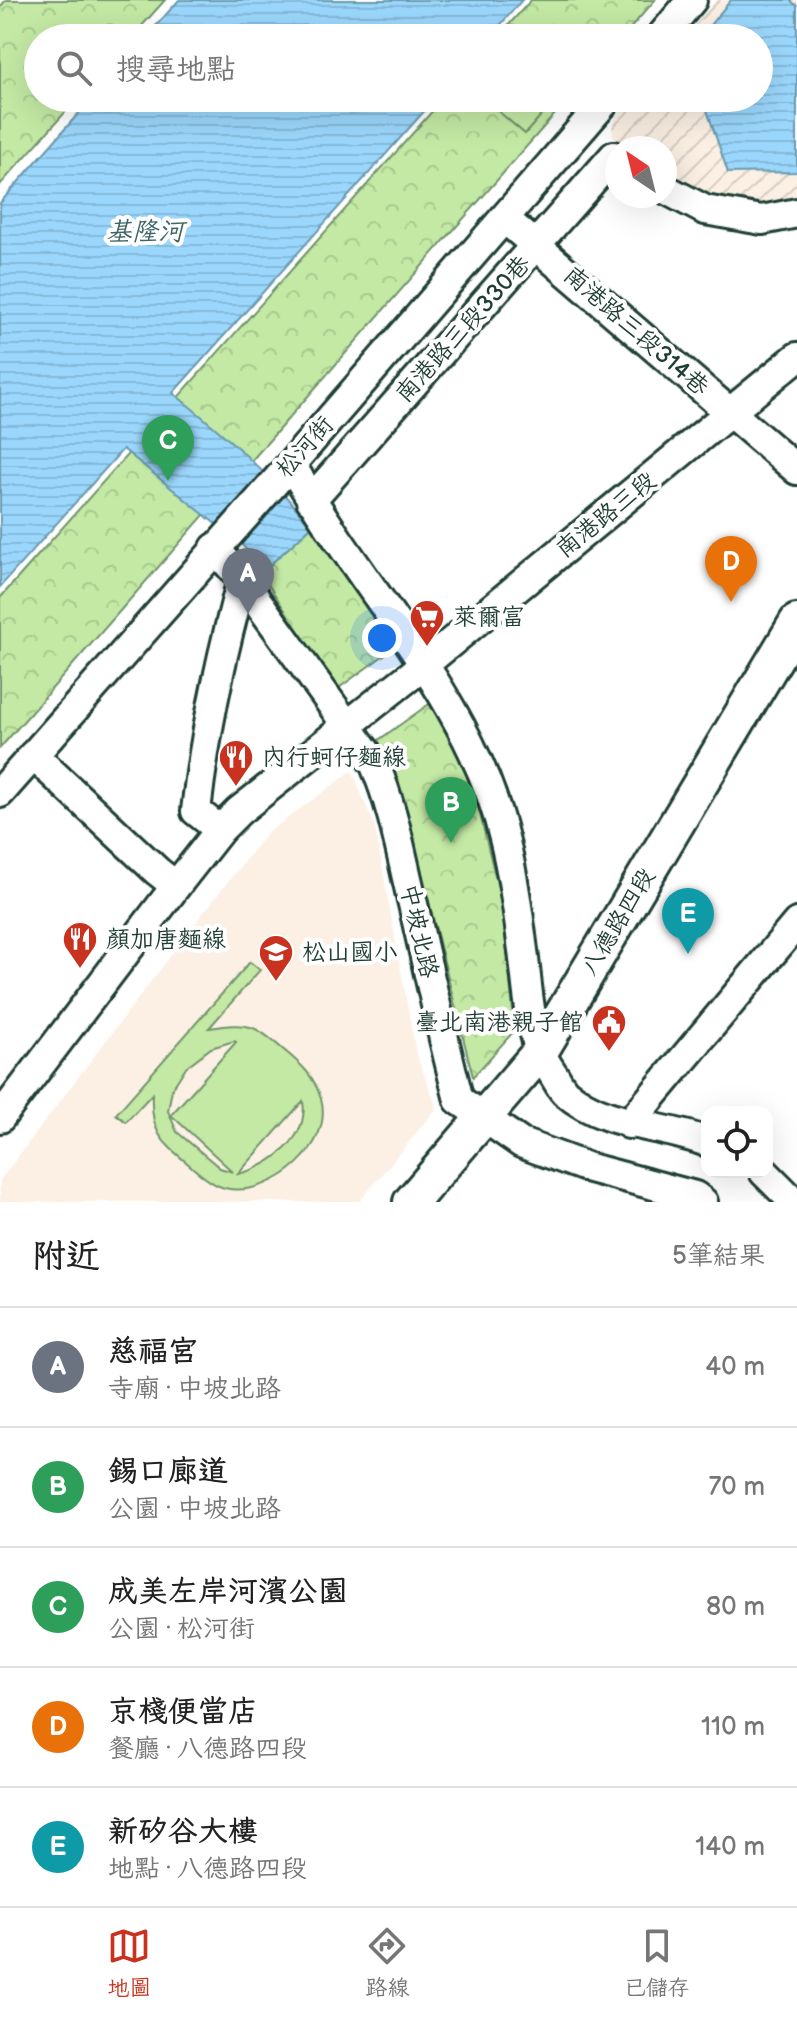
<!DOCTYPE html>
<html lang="zh-TW">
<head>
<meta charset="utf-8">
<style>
	:root { --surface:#fff; --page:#f2f2f2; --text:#222; --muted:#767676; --line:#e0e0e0; --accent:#c8321e }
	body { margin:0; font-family:"Balsamiq Sans","LXGW WenKai TC",sans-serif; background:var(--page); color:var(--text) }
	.controls { position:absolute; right:24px; bottom:24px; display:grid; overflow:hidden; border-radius:16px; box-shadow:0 8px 32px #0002 }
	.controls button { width:72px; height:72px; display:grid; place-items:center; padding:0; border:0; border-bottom:2px solid var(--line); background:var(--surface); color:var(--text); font:40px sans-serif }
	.compass { position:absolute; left:605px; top:136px; width:72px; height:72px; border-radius:50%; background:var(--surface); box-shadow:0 8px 32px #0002; rotate:325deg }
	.you { position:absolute; left:382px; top:638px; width:28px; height:28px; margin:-20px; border:6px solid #fff; border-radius:50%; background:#1a73e8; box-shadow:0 0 0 12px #1a73e833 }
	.badge { display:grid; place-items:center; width:52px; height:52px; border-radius:50%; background:var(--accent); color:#fff; font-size:26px; font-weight:700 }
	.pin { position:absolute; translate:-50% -66px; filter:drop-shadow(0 2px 4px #0008) }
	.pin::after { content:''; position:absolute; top:42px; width:28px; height:24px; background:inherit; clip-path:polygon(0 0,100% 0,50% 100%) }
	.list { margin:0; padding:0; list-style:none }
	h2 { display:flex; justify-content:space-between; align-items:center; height:104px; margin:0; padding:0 32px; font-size:34px }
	h2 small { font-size:26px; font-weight:400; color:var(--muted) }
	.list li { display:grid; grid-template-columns:52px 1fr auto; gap:24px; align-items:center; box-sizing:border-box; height:120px; padding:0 32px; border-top:2px solid var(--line) }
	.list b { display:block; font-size:30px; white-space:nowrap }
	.list p { margin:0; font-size:26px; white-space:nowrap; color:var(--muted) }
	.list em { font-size:26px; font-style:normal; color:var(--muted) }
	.icon { flex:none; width:44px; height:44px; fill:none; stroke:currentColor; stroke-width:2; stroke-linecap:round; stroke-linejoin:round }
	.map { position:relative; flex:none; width:797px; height:1202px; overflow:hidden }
	.search { position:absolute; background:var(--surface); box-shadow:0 8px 32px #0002; left:24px; right:24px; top:24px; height:88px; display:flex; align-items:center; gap:20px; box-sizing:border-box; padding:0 28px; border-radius:44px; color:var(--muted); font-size:30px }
	.sheet { height:704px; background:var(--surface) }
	nav { display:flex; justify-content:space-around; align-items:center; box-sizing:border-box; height:112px; border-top:2px solid var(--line); background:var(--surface); font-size:22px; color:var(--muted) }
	nav a { display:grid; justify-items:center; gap:4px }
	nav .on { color:var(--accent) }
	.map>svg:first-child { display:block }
	.built { fill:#fcf0e4 }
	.industrial { fill:url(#industrial-furrows) }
	.park { fill:url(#park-crowns); stroke:#71936c; stroke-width:2 }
	.garden { fill:#c3e9a4; stroke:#71936c; stroke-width:2; fill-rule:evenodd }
	.water { fill:url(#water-rules); stroke:#6999ac; stroke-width:2 }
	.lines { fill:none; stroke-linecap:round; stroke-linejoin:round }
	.minor-casing { stroke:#1f3d34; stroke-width:34 }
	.major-casing { stroke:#1f3d34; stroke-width:40 }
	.minor { stroke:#fff; stroke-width:28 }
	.major { stroke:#fff; stroke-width:34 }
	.labels { text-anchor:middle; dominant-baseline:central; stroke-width:8; stroke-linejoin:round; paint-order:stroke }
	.street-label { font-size:24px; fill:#1f3d34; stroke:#fff }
	.poi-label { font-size:24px; fill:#1f3d34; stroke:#fff; text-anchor:start }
	.water-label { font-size:26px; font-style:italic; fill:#3e6466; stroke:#fff }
</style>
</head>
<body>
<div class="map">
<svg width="797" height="1202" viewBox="0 0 797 1202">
	<defs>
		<pattern id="industrial-furrows" width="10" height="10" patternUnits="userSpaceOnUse" patternTransform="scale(2)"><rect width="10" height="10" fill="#fcf0e4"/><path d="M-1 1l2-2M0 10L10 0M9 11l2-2" fill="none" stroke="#d8cfc4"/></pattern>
		<pattern id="park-crowns" width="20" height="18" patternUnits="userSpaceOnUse" patternTransform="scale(2)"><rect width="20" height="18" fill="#c3e9a4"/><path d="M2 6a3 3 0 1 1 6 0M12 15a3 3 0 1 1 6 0" fill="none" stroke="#a7c98e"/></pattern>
		<pattern id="water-rules" width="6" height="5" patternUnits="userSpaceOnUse" patternTransform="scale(2)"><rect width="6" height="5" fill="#9bd7fc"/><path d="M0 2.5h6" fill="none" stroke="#85b9d9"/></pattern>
	</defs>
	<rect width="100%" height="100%" fill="#fff"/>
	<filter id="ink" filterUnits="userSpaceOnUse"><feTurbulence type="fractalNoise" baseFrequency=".0125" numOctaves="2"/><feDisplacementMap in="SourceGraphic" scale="16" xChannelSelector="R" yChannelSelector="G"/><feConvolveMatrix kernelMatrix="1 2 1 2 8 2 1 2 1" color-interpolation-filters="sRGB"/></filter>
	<g filter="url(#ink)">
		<path class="built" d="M 352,771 L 375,827 L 416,1053 L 437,1108 L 359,1202 L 0,1202 L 0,1180 L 203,913 L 267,833 Z"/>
		<path class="industrial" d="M 716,0 L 797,0 L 797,198 L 768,205 L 732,205 L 694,193 L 665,175 L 665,148 L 624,148 L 613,136 L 612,127 L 617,116 L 633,98 L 759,98 L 759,38 L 684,38 Z"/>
		<path class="park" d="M 6,0 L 165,0 L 131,38 L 38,38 L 38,98 L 78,98 L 0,185 L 0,7 Z
			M 531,0 L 655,0 L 622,38 L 497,38 Z
			M 444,98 L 569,98 L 0,748 L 0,598 Z
			M 311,527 L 395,647 L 336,690 L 261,573 Z
			M 429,704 L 459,743 L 472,782 L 502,904 L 515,1030 L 473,1077 L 398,779 L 373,744 Z"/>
		<path class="garden" d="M 497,98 L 556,98 L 525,134 L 491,105 Z
			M 250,962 L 260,970 L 209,1028 C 251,1022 253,1024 285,1051 C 302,1065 315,1077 321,1099 C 334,1146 274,1195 230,1189 C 215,1187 204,1177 193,1168 C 164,1143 150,1135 152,1094 L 126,1122 L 116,1114 ZM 234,1041 L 236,1042 L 171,1115 L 233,1172 L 220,1168 L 177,1132 L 168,1111 L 172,1089 L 186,1067 L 211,1048 ZM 303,1101 C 309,1139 271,1166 238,1174 Z"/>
		<path class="water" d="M 179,0 L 522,0 L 489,38 L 145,38 Z
			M 731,0 L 790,0 L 797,6 L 797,172 L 728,173 L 703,98 L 759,98 L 759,38 L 699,38 Z
			M 92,98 L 436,98 L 173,393 C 223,433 273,476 311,527 L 261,573 L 244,547 L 123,449 L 0,587 L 0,203 Z"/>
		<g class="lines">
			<g class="minor-casing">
				<path id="minor" d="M 660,38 L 692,0
					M 665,189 L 705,210 L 762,220 L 797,213
					M 505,219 L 797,470
					M 291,464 C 361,590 472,698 505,842 C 513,875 518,910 522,943 C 527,978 528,1017 540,1051 C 543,1060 550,1069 555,1077 C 558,1082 561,1088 565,1092 C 605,1127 661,1124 707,1142
					M 311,500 L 614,156
					M 215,548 L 242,580 L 374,763 C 394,809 401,855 413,904 C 428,969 442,1035 459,1100 L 521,1143 L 586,1167 L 695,1196 L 703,1202
					M 33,755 L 157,871 L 176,886
					M 0,793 L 291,464 L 608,98
					M 220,830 L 196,811 C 205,732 221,656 242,580
					M 0,1118 L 176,886 L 220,830 L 239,811 L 415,672 L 797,357
					M 629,1124 L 797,923
					M 764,1172 L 794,1202"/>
			</g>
			<g class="major-casing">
				<path id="major" d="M 411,1202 L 540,1052 L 797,622"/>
			</g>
			<use href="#minor" class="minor"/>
			<use href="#major" class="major"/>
		</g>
	</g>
	<defs>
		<g id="supermarket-pin" transform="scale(1.8)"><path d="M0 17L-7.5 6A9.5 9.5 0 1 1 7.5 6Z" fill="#c8321e" stroke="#fff"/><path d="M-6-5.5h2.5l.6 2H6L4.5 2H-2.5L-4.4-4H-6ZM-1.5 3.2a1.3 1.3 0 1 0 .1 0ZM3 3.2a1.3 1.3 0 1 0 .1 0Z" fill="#fff"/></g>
		<g id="restaurant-pin" transform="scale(1.8)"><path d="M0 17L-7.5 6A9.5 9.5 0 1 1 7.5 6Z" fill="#c8321e" stroke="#fff"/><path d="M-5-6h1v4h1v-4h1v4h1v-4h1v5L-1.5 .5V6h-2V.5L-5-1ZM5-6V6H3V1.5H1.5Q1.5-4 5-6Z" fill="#fff"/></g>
		<g id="school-pin" transform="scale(1.8)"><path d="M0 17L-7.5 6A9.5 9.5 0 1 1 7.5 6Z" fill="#c8321e" stroke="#fff"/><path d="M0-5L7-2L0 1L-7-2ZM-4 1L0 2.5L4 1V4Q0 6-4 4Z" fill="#fff"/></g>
		<g id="civic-pin" transform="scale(1.8)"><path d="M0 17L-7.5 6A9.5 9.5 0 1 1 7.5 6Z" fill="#c8321e" stroke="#fff"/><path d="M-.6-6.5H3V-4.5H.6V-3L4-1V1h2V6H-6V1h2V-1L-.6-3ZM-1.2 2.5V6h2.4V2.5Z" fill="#fff"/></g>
	</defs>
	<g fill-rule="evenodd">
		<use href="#supermarket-pin" x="427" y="617"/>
		<use href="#restaurant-pin" x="236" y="757"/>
		<use href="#restaurant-pin" x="80" y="939"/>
		<use href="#school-pin" x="276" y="952"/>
		<use href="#civic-pin" x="609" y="1022"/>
	</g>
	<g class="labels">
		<g class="street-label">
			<text transform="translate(463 329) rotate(-48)">南港路三段330巷</text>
			<text transform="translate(636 331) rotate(41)">南港路三段314巷</text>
			<text transform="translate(305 447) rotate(-48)">松河街</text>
			<text transform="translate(606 515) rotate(-39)">南港路三段</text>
			<text transform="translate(618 922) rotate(-59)">八德路四段</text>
			<text transform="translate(419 931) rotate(77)">中坡北路</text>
		</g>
		<g class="poi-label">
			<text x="453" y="617">萊爾富</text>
			<text x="262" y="757">內行蚵仔麵線</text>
			<text x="106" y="939">顏加唐麵線</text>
			<text x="302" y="952">松山國小</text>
			<text x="583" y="1022" text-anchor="end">臺北南港親子館</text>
		</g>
		<g class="water-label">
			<text x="145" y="232">基隆河</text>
		</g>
	</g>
</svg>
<div class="controls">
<button><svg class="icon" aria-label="locate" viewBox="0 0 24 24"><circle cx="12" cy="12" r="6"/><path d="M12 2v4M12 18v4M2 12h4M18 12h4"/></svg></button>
</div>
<svg class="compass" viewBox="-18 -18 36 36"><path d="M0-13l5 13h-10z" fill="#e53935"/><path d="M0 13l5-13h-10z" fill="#767676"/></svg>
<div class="you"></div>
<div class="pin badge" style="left:248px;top:614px;background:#6b7280">A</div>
<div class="pin badge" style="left:451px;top:843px;background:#2e9e5b">B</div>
<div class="pin badge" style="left:168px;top:481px;background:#2e9e5b">C</div>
<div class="pin badge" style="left:731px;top:602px;background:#e8710a">D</div>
<div class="pin badge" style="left:688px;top:954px;background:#0f9aa8">E</div>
<div class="search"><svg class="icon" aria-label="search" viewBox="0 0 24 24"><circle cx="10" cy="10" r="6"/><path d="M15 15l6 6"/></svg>搜尋地點</div>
</div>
<section class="sheet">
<h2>附近<small>5筆結果</small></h2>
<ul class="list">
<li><span class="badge" style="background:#6b7280">A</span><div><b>慈福宮</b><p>寺廟 · 中坡北路</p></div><em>40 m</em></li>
<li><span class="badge" style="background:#2e9e5b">B</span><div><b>錫口廊道</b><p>公園 · 中坡北路</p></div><em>70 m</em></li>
<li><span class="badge" style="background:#2e9e5b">C</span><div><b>成美左岸河濱公園</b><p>公園 · 松河街</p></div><em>80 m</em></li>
<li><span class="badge" style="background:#e8710a">D</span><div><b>京棧便當店</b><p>餐廳 · 八德路四段</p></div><em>110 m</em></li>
<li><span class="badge" style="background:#0f9aa8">E</span><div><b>新矽谷大樓</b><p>地點 · 八德路四段</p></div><em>140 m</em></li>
</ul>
</section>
<nav>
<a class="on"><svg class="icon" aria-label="map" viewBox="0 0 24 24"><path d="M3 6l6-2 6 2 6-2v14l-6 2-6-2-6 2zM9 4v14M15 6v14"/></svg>地圖</a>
<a><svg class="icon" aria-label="directions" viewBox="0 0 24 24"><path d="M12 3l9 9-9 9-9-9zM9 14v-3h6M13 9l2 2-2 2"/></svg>路線</a>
<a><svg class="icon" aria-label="saved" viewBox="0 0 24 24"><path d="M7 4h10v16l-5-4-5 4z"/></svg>已儲存</a>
</nav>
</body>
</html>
